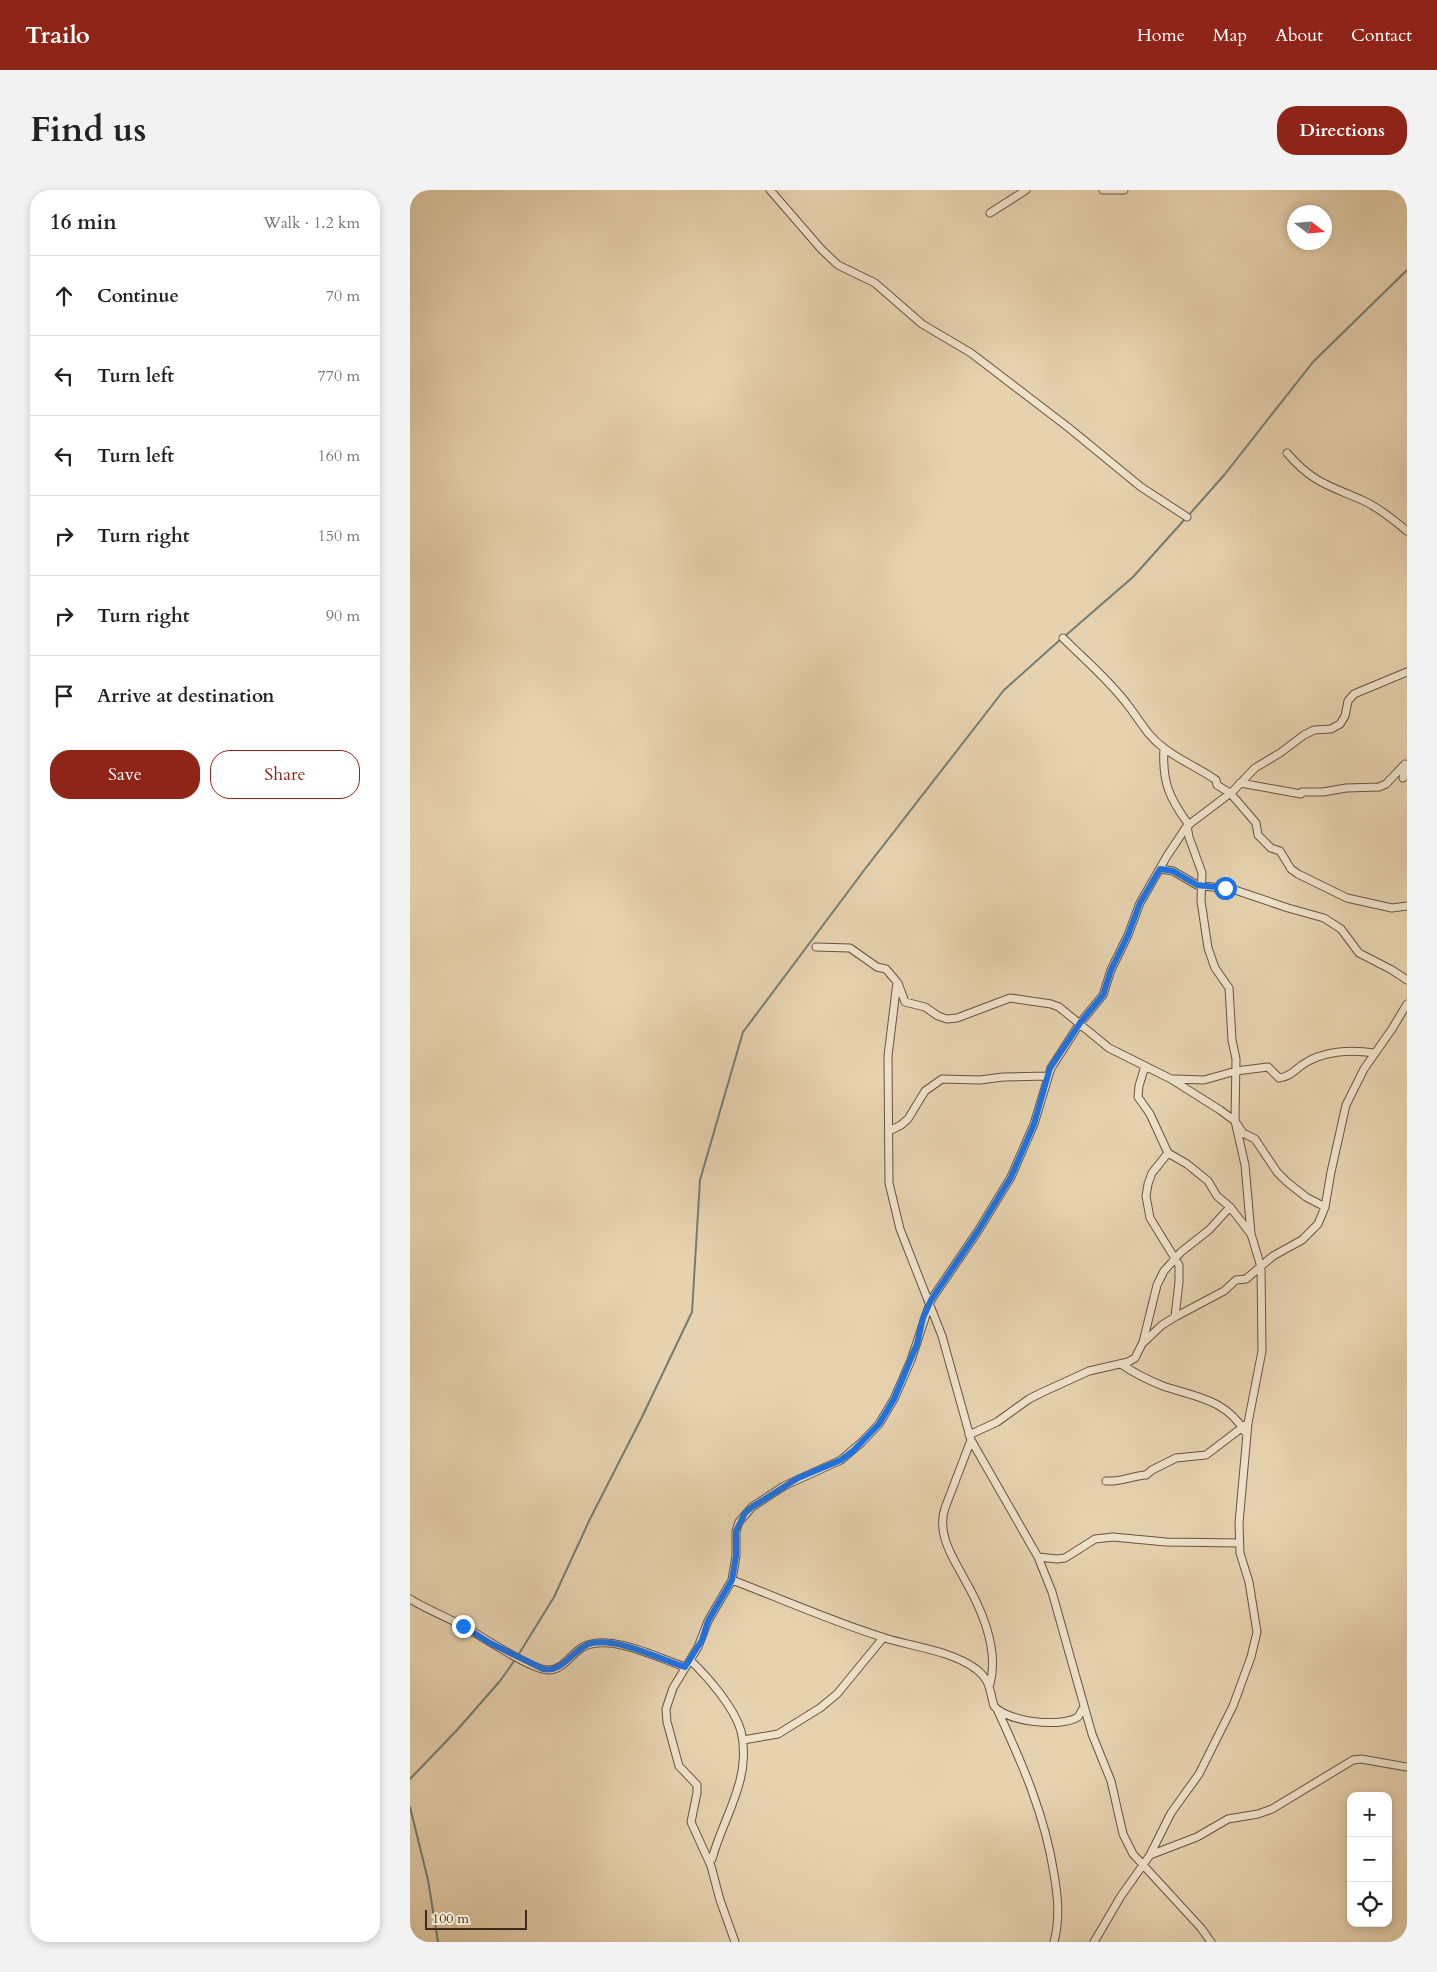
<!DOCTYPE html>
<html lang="en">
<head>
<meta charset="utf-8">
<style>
	:root { --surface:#fff; --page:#f2f2f2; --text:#222; --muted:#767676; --line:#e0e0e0; --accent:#8f2418 }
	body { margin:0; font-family:Cardo,serif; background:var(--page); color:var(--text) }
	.controls { position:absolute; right:15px; bottom:15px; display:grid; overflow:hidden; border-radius:10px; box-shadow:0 2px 8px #0003 }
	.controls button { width:45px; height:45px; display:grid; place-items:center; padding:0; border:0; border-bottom:1px solid var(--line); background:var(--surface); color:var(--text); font:25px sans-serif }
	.compass { position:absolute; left:877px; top:15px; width:45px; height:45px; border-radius:50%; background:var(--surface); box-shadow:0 2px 8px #0003; rotate:106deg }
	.scale { position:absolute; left:15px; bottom:12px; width:102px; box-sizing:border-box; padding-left:5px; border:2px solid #3e291a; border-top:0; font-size:14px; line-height:18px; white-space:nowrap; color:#3e291a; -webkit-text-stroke:4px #efe2cb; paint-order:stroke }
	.stop { position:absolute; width:15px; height:15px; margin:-11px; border:4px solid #1a73e8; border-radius:50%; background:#fff }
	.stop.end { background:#1a73e8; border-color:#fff; box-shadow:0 1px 5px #0008 }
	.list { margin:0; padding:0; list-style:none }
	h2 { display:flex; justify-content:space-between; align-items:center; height:65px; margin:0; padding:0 20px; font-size:21px }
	h2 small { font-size:16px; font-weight:400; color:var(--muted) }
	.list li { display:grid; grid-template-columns:32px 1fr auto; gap:15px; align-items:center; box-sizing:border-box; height:80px; padding:0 20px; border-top:1px solid var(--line) }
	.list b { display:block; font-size:19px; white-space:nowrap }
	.list em { font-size:16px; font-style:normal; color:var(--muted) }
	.actions { display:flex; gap:10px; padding:15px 20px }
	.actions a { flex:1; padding:11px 0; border:1px solid var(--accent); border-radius:20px; text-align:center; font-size:18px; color:var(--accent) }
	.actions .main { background:var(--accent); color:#fff }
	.icon { flex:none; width:28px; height:28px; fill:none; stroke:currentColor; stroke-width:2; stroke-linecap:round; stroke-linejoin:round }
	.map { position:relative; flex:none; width:997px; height:1752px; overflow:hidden; border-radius:20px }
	header { display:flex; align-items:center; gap:30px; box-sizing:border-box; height:70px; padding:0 25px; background:var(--accent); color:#fff }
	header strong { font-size:24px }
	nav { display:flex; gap:28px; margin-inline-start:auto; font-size:18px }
	.intro { display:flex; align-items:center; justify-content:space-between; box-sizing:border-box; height:120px; padding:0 30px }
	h1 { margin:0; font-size:35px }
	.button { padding:12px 22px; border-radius:20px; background:var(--accent); color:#fff; font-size:18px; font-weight:700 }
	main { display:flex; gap:30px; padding:0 30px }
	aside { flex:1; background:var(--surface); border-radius:20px; box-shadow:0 2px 8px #0003 }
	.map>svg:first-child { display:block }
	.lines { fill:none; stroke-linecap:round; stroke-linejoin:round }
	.stream { stroke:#737e73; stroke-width:2 }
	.street-casing { stroke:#68533f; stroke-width:9 }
	.street { stroke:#efe2cb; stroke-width:7 }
	.route { stroke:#1a73e8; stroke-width:6 }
</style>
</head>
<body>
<header>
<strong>Trailo</strong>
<nav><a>Home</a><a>Map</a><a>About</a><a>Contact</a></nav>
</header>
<div class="intro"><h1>Find us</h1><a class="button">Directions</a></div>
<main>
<aside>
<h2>16 min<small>Walk · 1.2 km</small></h2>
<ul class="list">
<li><svg class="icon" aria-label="ahead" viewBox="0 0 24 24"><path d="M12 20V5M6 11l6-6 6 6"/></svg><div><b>Continue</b></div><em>70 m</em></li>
<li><svg class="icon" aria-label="left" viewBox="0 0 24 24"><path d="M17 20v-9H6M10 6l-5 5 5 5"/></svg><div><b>Turn left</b></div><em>770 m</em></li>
<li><svg class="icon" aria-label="left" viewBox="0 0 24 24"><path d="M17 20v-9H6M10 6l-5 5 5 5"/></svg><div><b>Turn left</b></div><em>160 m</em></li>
<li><svg class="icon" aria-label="right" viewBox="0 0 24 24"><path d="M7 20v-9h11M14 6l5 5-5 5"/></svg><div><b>Turn right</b></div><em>150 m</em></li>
<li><svg class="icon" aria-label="right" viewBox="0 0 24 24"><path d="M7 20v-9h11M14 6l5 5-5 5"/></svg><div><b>Turn right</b></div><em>90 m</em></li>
<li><svg class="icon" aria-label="arrive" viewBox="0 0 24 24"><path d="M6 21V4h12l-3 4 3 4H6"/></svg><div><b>Arrive at destination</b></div></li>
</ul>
<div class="actions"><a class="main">Save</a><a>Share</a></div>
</aside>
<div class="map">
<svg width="997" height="1752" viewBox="0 0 997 1752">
	<rect width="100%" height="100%" fill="#e7d2af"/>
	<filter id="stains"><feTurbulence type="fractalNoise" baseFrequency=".004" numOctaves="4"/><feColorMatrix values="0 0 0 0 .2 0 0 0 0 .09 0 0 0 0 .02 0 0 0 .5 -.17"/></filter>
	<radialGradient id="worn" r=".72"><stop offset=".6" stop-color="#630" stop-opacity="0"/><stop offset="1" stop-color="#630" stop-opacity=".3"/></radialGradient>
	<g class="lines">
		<path class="stream" d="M 778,326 L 815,284 L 903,172 L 997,80
			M 655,446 L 723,387 L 775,329
			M 0,1589 L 48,1539 L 90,1491 L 107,1467 L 144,1407 L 180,1329 L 231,1229 L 282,1122 L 290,990 L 333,842 L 455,679 L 594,500 L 651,449
			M 0,1617 L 18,1690 L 28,1752"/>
		<g class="street-casing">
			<path id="street" d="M 360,0 L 412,60 L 428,75 L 465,93 L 512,134 L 561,163 L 659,238 L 731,297 L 777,327
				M 693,0 L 714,0
				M 580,23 L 616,0
				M 877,263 C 903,293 918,295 952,310 C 968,317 984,330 997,341
				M 653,448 C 674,469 699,490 717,514 C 729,529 738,547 754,558 C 769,570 789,578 806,590 L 807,595 L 820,603 L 828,612 L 846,633 L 848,645 L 861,658 L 870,661 L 881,679 L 888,684 L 937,708 L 982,718 L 997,716
				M 754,558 C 752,592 759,608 779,635
				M 830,593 L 891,604 L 892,602 L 913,602 L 936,598 L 969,597 L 976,594 L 995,574 L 993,588 L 997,585
				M 750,679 L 763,681 L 787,695 L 825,700 L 878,718 L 914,728 L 931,739 L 949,763 L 982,780 L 997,790
				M 406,757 L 440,758 L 467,777 L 476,779 L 487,792 L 478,866 L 479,993 L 490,1039 L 532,1146 L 561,1250 L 628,1367 L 642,1402 L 682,1544 L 701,1591 L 713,1644 L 723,1664 L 791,1738 L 801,1752
				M 488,793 L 495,812 L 515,817 L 528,826 L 537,829 L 547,828 L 600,808 L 641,814 L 649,817 L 699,858 L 761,889 L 810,920 L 825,931 L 833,943 L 845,949 L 867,982 L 877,992 L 896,1007 L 915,1017
				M 735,876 L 729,896 L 728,907 L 740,924 L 758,963 L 777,974 L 798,991 L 807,1006 L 820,1017 L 841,1044
				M 764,889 L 794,890 L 826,881 L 858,877 L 869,888 C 879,887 884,881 892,875 C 912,861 941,859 964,863
				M 479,941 L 491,935 L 498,929 L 515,901 L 532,889 L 570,890 L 593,887 L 637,886
				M 758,963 L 742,983 L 738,994 L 736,1006 L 740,1028 L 769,1075 L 769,1092 L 765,1127
				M 733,1152 L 747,1095 L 754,1081 L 771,1062 L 799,1040 L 820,1017
				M 711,1174 C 724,1183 738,1190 753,1196 C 785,1207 816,1209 835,1242
				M 559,1245 L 587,1232 L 619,1209 L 633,1202 L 679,1181 L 718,1172 L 725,1168 L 732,1154 L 752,1135 L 765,1127 L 814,1101 L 826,1090 L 836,1089 L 863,1066 L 892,1050 L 908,1034 L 915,1017 L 921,982 L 936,915 L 954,879 L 982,839 L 997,814
				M 561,1250 L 535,1318 C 526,1345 544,1369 556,1392 C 573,1422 589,1460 580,1494
				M 696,1291 C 712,1292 721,1286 736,1285 L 742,1280 L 766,1268 L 796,1265 L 838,1233
				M 628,1367 L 647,1369 L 655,1368 L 685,1349 L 703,1347 L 756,1352 L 829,1353
				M 322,1390 C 372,1409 421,1431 472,1447 C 502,1457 540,1460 566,1479 C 581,1491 579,1499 584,1516 C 598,1532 650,1538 668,1527 L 674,1517
				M 0,1409 C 16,1419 34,1426 51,1435 C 69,1444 122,1481 139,1480 C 153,1480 162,1463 173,1457 C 201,1443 248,1468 275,1477
				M 280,1470 C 298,1487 324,1517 331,1541 C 335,1557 334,1578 329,1594 C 322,1620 309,1643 302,1669
				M 587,1519 C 612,1573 635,1625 644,1684 C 648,1707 650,1729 644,1752
				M 333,1550 L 368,1544 L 410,1518 L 427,1504 L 473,1448
				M 740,1665 L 787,1647 L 818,1629 L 848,1624 L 862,1619 L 943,1570 L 951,1569 L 997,1577
				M 325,1752 L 310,1710 L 301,1676 L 281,1632 L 287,1603 L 287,1595 L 269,1576 L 257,1532 L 256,1519 L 263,1498 L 288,1457 L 298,1431 L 322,1390 L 326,1366 L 326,1341 L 329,1332 L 342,1317 L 374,1296 L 431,1270 L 452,1252 L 469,1234 L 484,1209 L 501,1170 L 521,1110 L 568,1041 L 601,987 L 624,934 L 641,878 L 670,833 L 693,805 L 701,780 L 718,745 L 730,713 L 757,666 L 777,636 L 822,602 L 845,578 L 870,563 L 894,545 L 904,540 L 921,539 L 930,534 L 935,526 L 938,511 L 944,504 L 997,482
				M 684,1752 L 711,1706 L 740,1665 L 761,1623 L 789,1584 L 823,1516 L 841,1467 L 847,1442 L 839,1392 L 830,1363 L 829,1333 L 838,1233 L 852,1161 L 851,1077 L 841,1044 L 835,975 L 825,931 L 826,869 L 822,850 L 819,798 L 805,778 L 798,758 L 791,711 L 792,683 L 779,647 L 777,636"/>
		</g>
		<use href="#street" class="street"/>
	</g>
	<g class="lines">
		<path class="route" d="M 53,1436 L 80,1453 L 133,1479 C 155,1483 163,1457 182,1453 C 210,1448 249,1469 275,1477 L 292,1450 L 298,1431 L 322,1390 L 326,1366 L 326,1341 L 335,1323 L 342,1317 L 388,1288 L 431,1270 L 443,1261 L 469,1234 L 484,1209 L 507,1154 L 513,1128 L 521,1110 L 568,1041 L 601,987 L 624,934 L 640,878 L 670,833 L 693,805 L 701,780 L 718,745 L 730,713 L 750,679 L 763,681 L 787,695 L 815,698"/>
	</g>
	<rect width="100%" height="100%" filter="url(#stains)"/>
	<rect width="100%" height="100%" fill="url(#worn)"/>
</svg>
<div class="controls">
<button>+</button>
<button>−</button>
<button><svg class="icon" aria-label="locate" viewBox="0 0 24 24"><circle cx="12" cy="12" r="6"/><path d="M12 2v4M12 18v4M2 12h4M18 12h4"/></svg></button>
</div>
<svg class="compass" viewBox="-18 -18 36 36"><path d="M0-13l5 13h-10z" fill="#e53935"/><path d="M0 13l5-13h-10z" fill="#767676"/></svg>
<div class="scale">100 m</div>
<div class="stop" style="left:815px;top:698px"></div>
<div class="stop end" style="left:53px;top:1436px"></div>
</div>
</main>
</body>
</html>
